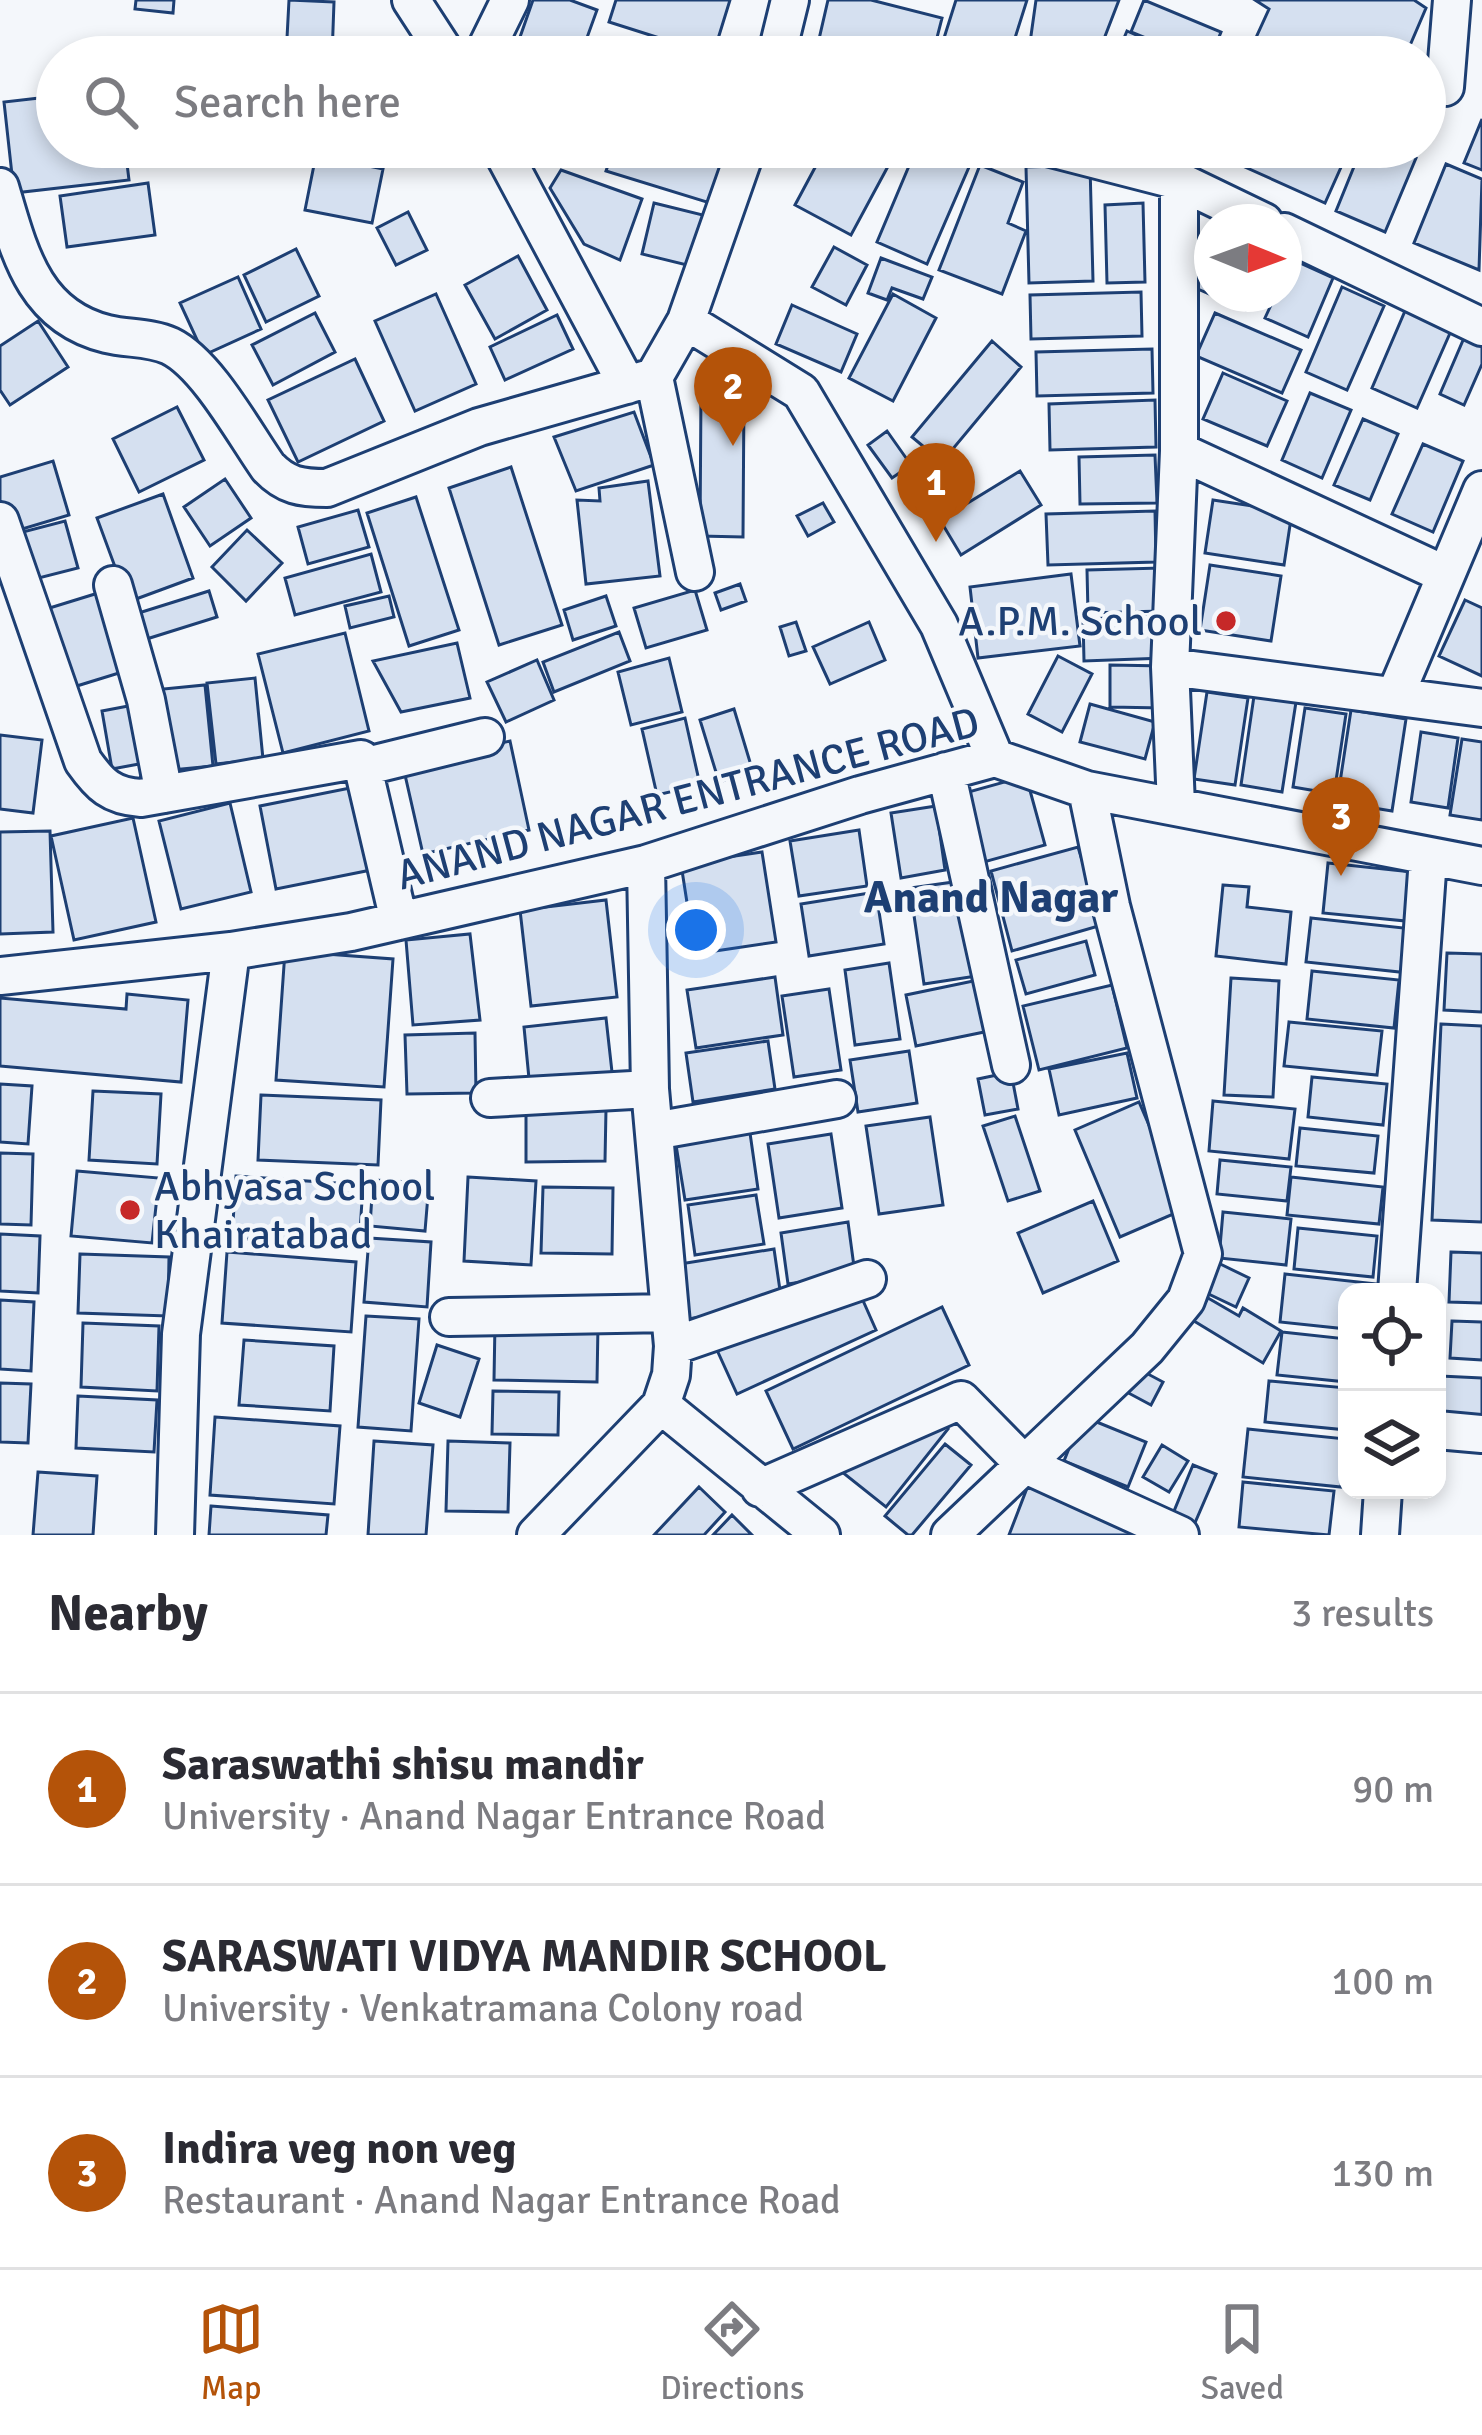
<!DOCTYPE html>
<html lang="en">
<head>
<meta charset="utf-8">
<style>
	:root { --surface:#fff; --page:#f2f2f3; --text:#2b2b33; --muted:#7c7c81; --line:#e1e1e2; --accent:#b45309 }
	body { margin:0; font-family:Signika,sans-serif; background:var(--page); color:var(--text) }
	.controls { position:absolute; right:36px; bottom:36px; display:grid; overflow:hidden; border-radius:24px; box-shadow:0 6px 18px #0003 }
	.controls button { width:108px; height:108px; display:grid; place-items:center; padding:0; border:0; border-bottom:3px solid var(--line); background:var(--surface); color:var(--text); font:60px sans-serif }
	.compass { position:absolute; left:1194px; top:204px; width:108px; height:108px; border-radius:50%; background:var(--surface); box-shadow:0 6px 18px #0003; rotate:91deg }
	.you { position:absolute; left:696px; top:930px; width:42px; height:42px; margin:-30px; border:9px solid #fff; border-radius:50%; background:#1a73e8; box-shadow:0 0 0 18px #1a73e833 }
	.badge { display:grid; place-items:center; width:78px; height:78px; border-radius:50%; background:var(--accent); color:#fff; font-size:39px; font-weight:700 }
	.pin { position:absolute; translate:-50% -99px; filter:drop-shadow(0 3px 6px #0008) }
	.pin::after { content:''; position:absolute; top:63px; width:42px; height:36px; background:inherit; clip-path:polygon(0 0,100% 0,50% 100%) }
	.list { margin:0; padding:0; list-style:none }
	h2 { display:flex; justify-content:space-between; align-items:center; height:156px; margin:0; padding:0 48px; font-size:51px }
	h2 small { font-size:39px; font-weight:400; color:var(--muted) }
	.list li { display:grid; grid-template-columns:78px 1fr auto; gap:36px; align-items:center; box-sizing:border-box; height:192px; padding:0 48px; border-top:3px solid var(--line) }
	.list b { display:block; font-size:45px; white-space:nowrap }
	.list p { margin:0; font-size:39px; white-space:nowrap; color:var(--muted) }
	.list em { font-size:39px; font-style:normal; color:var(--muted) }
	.icon { flex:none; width:66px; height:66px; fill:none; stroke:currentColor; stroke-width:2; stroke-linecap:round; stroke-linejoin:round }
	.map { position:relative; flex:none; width:1482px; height:1535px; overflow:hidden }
	.search { position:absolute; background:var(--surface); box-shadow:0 6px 18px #0003; left:36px; right:36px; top:36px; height:132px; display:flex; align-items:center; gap:30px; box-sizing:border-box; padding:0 42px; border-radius:66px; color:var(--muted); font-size:45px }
	.sheet { height:732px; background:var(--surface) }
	nav { display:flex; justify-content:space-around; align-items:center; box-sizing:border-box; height:168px; border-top:3px solid var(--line); background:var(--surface); font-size:33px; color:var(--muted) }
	nav a { display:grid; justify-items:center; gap:6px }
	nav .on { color:var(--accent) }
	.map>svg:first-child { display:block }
	.building { fill:#d5e0f0; stroke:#1d3f73; stroke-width:3 }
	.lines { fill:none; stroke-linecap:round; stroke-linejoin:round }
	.minor-casing { stroke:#1d3f73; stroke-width:42 }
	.minor { stroke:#f4f7fb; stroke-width:36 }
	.poi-dot { fill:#c62828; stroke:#f4f7fb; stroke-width:4.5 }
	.labels { text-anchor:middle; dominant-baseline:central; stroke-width:9; stroke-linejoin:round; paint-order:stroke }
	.poi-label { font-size:42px; fill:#1d3f73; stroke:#f4f7fb; text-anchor:end }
	.street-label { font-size:42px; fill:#1d3f73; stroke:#f4f7fb }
	.neighbourhood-label { font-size:45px; font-weight:bold; fill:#1d3f73; stroke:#f4f7fb }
</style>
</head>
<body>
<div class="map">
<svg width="1482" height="1535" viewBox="0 0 1482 1535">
	<rect width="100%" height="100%" fill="#f4f7fb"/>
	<path class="building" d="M 136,0 L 174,0 L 173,13 L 135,9 Z
		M 289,0 L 334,2 L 332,57 L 286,57 Z
		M 533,0 L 570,0 L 597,10 L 580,57 L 513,57 Z
		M 616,0 L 730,0 L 713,55 L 609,22 Z
		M 828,0 L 871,0 L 942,18 L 932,57 L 854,57 L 817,48 Z
		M 956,0 L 1027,0 L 1009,57 L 938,57 Z
		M 1036,0 L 1119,0 L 1097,57 L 1028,57 Z
		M 1144,0 L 1221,32 L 1211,57 L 1164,57 L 1168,47 L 1131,32 Z
		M 1255,0 L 1414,0 L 1426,8 L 1405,57 L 1289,57 L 1254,42 L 1269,9 Z
		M 1127,31 L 1163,47 L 1158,57 L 1116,57 Z
		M 57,96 L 57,147 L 125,147 L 129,180 L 14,193 L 4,102 Z
		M 1482,119 L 1482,170 L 1464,163 Z
		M 614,147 L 697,147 L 728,156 L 713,204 L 606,171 Z
		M 826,147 L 875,147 L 893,157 L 851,235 L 795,205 Z
		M 917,147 L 969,167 L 927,264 L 877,242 Z
		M 1182,147 L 1232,147 L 1224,166 Z
		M 1243,147 L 1350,147 L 1325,203 L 1236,163 Z
		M 1362,147 L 1389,147 L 1416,158 L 1385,232 L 1336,211 Z
		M 316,155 L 383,169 L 372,223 L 305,210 Z
		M 1446,164 L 1482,179 L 1479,270 L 1414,243 Z
		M 980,165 L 1023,182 L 1008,223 L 1026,231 L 1002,294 L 939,270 Z
		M 1090,165 L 1093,281 L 1029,283 L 1026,167 Z
		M 561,170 L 642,199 L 620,260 L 584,244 L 550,188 Z
		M 148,183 L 155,235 L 67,247 L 60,196 Z
		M 654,203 L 707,216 L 695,267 L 642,254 Z
		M 1143,203 L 1145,282 L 1107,283 L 1105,205 Z
		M 408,212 L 427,250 L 396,265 L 377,228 Z
		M 1212,236 L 1212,294 L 1253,294 L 1246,310 L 1191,286 Z
		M 834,247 L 867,265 L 846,305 L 812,287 Z
		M 296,249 L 319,296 L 266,322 L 244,275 Z
		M 518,256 L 547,310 L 495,339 L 465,285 Z
		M 881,258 L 932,277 L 923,299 L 892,288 L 887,300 L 868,293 Z
		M 1291,259 L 1333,278 L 1308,337 L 1265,318 L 1276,294 L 1284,294 L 1284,275 Z
		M 238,277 L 261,329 L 204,355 L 180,303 Z
		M 1342,287 L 1384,306 L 1347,390 L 1306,372 Z
		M 1141,292 L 1142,336 L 1031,339 L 1030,295 Z
		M 436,294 L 476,384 L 415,411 L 375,321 Z
		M 893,294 L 936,318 L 893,401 L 849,378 Z
		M 1408,304 L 1454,324 L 1417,408 L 1372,388 Z
		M 792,305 L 857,334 L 841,372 L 776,344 Z
		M 315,313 L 335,352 L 273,385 L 252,345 Z
		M 1215,313 L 1301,350 L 1282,393 L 1196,356 Z
		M 557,315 L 573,349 L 505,380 L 490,347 Z
		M 38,321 L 68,367 L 10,405 L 0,390 L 0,346 Z
		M 1464,338 L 1482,346 L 1482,364 L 1464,405 L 1440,394 Z
		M 992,341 L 1021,367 L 942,462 L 912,437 Z
		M 1152,349 L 1153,393 L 1037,396 L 1036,352 Z
		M 355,359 L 384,421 L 298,462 L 268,400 Z
		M 1223,373 L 1287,401 L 1267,446 L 1203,419 Z
		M 701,391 L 744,391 L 743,537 L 700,536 Z
		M 1310,393 L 1351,410 L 1322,478 L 1282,460 Z
		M 1155,400 L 1156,447 L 1050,450 L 1049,404 Z
		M 177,407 L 204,460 L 139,492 L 113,439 Z
		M 634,412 L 654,465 L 576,491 L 554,437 Z
		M 1363,419 L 1398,434 L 1370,500 L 1334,485 Z
		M 887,431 L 911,465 L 892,478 L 868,445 Z
		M 1423,444 L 1463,461 L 1433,532 L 1392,514 Z
		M 1155,455 L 1157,503 L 1080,504 L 1079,457 Z
		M 53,461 L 69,515 L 9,533 L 0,505 L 0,477 Z
		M 511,467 L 562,625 L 499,645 L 449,488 Z
		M 1020,471 L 1041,505 L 961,555 L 940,520 Z
		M 225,479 L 251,518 L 210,546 L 184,507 Z
		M 648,481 L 660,576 L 586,584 L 577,500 L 600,501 L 599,488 Z
		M 163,494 L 193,578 L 128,602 L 97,518 Z
		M 416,497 L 459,630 L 409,646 L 367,513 Z
		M 1213,500 L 1292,512 L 1284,565 L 1205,553 Z
		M 823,503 L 834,522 L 808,536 L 797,516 Z
		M 358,510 L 369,547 L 308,564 L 298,527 Z
		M 1155,511 L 1156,562 L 1048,565 L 1046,514 Z
		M 65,521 L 78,568 L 27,581 L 15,534 Z
		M 247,530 L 282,563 L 246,601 L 212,567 Z
		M 371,554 L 381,592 L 295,615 L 285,578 Z
		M 1210,565 L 1281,576 L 1271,641 L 1200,630 Z
		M 1161,568 L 1162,611 L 1088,613 L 1087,570 Z
		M 1071,574 L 1080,646 L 978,658 L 970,587 Z
		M 740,584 L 746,601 L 721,610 L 715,593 Z
		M 108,590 L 132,669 L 67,689 L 43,610 Z
		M 695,590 L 707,630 L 646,648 L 634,608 Z
		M 209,591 L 217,617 L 137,642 L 129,616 Z
		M 389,596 L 394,617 L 350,628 L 345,606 Z
		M 606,596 L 616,626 L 573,640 L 564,610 Z
		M 1465,600 L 1482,608 L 1482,676 L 1439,656 Z
		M 1163,616 L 1165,658 L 1084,661 L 1083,619 Z
		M 796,622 L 806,651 L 789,656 L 780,627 Z
		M 869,622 L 885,660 L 830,684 L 813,647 Z
		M 619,632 L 630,661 L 554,692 L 543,662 Z
		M 345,633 L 369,731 L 283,753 L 258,654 Z
		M 457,643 L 470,698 L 401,712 L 373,661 Z
		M 1058,656 L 1092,674 L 1062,732 L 1028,714 Z
		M 669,658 L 682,712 L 631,725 L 618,672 Z
		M 537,660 L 554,700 L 506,722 L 487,682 Z
		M 1110,665 L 1165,666 L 1163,708 L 1110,707 Z
		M 255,678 L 263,759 L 216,764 L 207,683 Z
		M 205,685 L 213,766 L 161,771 L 153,690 Z
		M 1207,692 L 1248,698 L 1235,785 L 1194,779 Z
		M 1254,696 L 1296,702 L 1282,792 L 1241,785 Z
		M 144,703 L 155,761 L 112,769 L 102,711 Z
		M 1090,704 L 1155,722 L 1145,759 L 1080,742 Z
		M 1305,708 L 1346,714 L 1334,794 L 1293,787 Z
		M 734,709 L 753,772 L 719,782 L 700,720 Z
		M 1351,710 L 1406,719 L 1392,811 L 1337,802 Z
		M 685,718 L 700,785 L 657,795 L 642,729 Z
		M 1421,732 L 1458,738 L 1448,808 L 1411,802 Z
		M 0,735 L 42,740 L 33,813 L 0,809 Z
		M 1462,739 L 1482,742 L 1482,820 L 1450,815 Z
		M 510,741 L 529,830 L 423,854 L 403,766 Z
		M 1026,776 L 1045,845 L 973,865 L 954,796 Z
		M 360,786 L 376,869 L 276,889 L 260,806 Z
		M 230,803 L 251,892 L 181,909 L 159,821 Z
		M 936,806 L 945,870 L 901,878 L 891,813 Z
		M 133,818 L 156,922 L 74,940 L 51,836 Z
		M 859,830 L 867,886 L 799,896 L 790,841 Z
		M 50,831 L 53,932 L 0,934 L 0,832 Z
		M 1078,847 L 1102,925 L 1012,951 L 991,871 Z
		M 762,852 L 776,942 L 695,954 L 681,864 Z
		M 1328,863 L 1412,872 L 1406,921 L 1323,913 Z
		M 968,880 L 983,975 L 924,984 L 910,888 Z
		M 1223,885 L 1249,887 L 1247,907 L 1291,912 L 1286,964 L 1216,956 Z
		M 876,892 L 884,944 L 809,956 L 801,904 Z
		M 606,900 L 617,997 L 531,1006 L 520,910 Z
		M 1311,918 L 1413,929 L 1409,973 L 1306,962 Z
		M 470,934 L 480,1020 L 413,1025 L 406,940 Z
		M 1086,941 L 1095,975 L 1026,994 L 1016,960 Z
		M 285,951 L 393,959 L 384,1087 L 276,1080 Z
		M 1447,953 L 1482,954 L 1482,1012 L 1444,1010 Z
		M 889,963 L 900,1039 L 855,1045 L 845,970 Z
		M 1312,971 L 1399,980 L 1394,1028 L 1307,1019 Z
		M 775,977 L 783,1035 L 696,1048 L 687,990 Z
		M 1231,978 L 1279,981 L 1273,1097 L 1224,1095 Z
		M 978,980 L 989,1031 L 916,1046 L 906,995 Z
		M 1112,985 L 1127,1048 L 1039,1070 L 1023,1006 Z
		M 829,989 L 841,1070 L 794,1077 L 782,996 Z
		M 127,994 L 188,1000 L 181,1082 L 0,1066 L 0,998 L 126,1009 Z
		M 606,1018 L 613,1081 L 530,1089 L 524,1027 Z
		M 1289,1022 L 1382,1031 L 1377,1075 L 1284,1066 Z
		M 1441,1024 L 1482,1026 L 1482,1222 L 1432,1220 Z
		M 475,1033 L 476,1093 L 407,1094 L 405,1035 Z
		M 768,1041 L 775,1089 L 693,1102 L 686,1053 Z
		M 909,1051 L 917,1103 L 858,1112 L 850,1060 Z
		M 1127,1053 L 1137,1098 L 1059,1115 L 1049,1069 Z
		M 1011,1072 L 1018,1109 L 985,1115 L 978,1079 Z
		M 1312,1077 L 1387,1084 L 1383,1125 L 1308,1117 Z
		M 0,1084 L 32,1086 L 28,1144 L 0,1142 Z
		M 93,1091 L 161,1094 L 157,1164 L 89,1160 Z
		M 261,1095 L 381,1100 L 378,1165 L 258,1160 Z
		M 1213,1101 L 1295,1109 L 1289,1159 L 1209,1151 Z
		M 1139,1102 L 1185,1209 L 1120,1237 L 1075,1130 Z
		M 526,1109 L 606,1109 L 605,1161 L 526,1162 Z
		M 1015,1116 L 1040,1191 L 1008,1201 L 983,1126 Z
		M 930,1117 L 943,1205 L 879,1214 L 866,1126 Z
		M 1300,1128 L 1378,1136 L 1374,1173 L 1296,1166 Z
		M 750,1133 L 758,1189 L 685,1200 L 676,1145 Z
		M 831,1134 L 842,1208 L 779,1218 L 768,1144 Z
		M 0,1153 L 33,1154 L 31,1225 L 0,1224 Z
		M 1220,1160 L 1291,1167 L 1287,1201 L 1217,1194 Z
		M 77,1171 L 159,1178 L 152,1243 L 71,1236 Z
		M 236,1176 L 363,1185 L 359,1247 L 232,1238 Z
		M 468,1177 L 536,1181 L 531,1265 L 464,1261 Z
		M 1291,1177 L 1383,1187 L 1379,1224 L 1287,1215 Z
		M 373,1180 L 429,1183 L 425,1231 L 370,1226 Z
		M 543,1187 L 613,1188 L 612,1254 L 541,1253 Z
		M 756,1195 L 764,1244 L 695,1255 L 688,1205 Z
		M 1093,1201 L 1118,1261 L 1043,1293 L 1018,1233 Z
		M 1223,1212 L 1291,1219 L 1286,1265 L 1219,1258 Z
		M 848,1222 L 855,1274 L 788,1284 L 781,1233 Z
		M 1298,1228 L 1377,1236 L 1373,1277 L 1294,1269 Z
		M 0,1234 L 40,1236 L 38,1293 L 0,1291 Z
		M 369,1238 L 431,1242 L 427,1307 L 364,1302 Z
		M 774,1249 L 782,1304 L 688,1319 L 680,1264 Z
		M 227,1252 L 356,1262 L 351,1332 L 222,1323 Z
		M 1451,1252 L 1482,1253 L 1482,1303 L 1449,1302 Z
		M 80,1254 L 169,1257 L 168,1316 L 78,1313 Z
		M 1208,1258 L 1249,1278 L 1236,1307 L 1194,1287 Z
		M 1285,1274 L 1377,1284 L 1376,1292 L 1347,1292 L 1347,1329 L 1280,1322 Z
		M 857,1287 L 876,1330 L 737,1394 L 717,1350 Z
		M 1208,1298 L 1239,1316 L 1243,1308 L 1281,1331 L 1263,1363 L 1194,1321 Z
		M 0,1300 L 34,1302 L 31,1371 L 0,1369 Z
		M 942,1307 L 969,1365 L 793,1449 L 766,1391 Z
		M 366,1316 L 419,1319 L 411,1431 L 358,1427 Z
		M 1452,1321 L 1482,1322 L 1482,1360 L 1450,1358 Z
		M 83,1323 L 159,1326 L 157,1391 L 81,1387 Z
		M 495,1323 L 598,1325 L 597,1382 L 494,1380 Z
		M 1282,1332 L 1347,1339 L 1347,1382 L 1277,1375 Z
		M 244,1340 L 334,1346 L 330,1411 L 239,1405 Z
		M 437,1345 L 479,1359 L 460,1417 L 419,1403 Z
		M 1133,1366 L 1163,1382 L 1151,1405 L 1121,1389 Z
		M 1440,1376 L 1482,1378 L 1482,1415 L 1438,1413 Z
		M 1269,1381 L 1347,1388 L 1347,1430 L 1265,1422 Z
		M 0,1383 L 31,1384 L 28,1443 L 0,1442 Z
		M 493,1391 L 559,1392 L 558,1435 L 492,1434 Z
		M 78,1396 L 157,1400 L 154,1452 L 76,1448 Z
		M 930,1414 L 948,1429 L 886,1507 L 837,1468 Z
		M 1082,1416 L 1146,1442 L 1128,1487 L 1064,1461 Z
		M 215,1417 L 340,1426 L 334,1504 L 210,1495 Z
		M 1248,1429 L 1346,1439 L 1341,1487 L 1243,1477 Z
		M 374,1441 L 433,1445 L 426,1535 L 368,1535 Z
		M 448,1441 L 510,1443 L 508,1512 L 446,1511 Z
		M 945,1444 L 971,1465 L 912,1535 L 908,1535 L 885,1516 Z
		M 1162,1445 L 1188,1461 L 1169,1492 L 1143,1477 Z
		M 1193,1465 L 1216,1474 L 1194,1525 L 1172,1516 Z
		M 38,1472 L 97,1476 L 93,1535 L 33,1535 Z
		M 1243,1482 L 1334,1491 L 1329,1535 L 1239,1527 Z
		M 1029,1483 L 1169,1535 L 1009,1535 Z
		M 699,1487 L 725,1512 L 704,1535 L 654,1535 Z
		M 211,1506 L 328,1515 L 326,1535 L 209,1535 Z
		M 732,1515 L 752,1535 L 713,1535 Z"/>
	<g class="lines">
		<g class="minor-casing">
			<path id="minor" d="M 411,0 L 448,57
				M 482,57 L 510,0
				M 776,57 L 790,0
				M 1445,87 L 1452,0
				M 500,147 L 627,385
				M 1047,147 L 1179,181 L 1264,222
				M 0,187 C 19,251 33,316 107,334 C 127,339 151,337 170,346 C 207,364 244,433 268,467 C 286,486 301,488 327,488 L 479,427 L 654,377 L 686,321 L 801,392 L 939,625 L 995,758
				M 1284,232 L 1482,327
				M 686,321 L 747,147
				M 654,377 L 695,572
				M 1179,451 L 1446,575
				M 0,521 L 83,761 C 100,785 111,796 141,798 L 361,759 L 399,921
				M 113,585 L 146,700 L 164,794
				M 1170,667 L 1482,708
				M 1395,696 L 1482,490
				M 363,767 L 485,737
				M 946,771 L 1011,1065
				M 1176,805 L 1170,667 L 1179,451 L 1179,181
				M 0,976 L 231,951
				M 490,1098 L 650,1089
				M 654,1131 L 837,1099
				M 1397,1292 L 1428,858
				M 449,1317 L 670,1313
				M 673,1346 L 867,1279
				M 661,1405 L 821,1535
				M 1437,1430 L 1482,1434
				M 760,1488 L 961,1400 L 1024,1464 L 1180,1535
				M 175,1535 L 181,1334 L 231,951 L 351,932 L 646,864 L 860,795 L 995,758 L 1087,790 L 1482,866
				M 536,1535 L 661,1405 L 671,1375 L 673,1346 L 650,1089 L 646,864
				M 950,1535 L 1147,1348 L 1186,1300 L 1203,1254 L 1111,906 L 1087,790
				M 1380,1535 L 1383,1490"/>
		</g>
		<use href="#minor" class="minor"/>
	</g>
	<g class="poi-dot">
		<circle cx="1226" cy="621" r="12"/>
		<circle cx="130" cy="1210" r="12"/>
	</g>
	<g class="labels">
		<g class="poi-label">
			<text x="1202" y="621">A.P.M. School</text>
			<text x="154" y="1186" text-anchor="start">Abhyasa School<tspan x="154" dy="48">Khairatabad</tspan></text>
		</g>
		<g class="street-label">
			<text transform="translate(688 799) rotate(-15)">ANAND NAGAR ENTRANCE ROAD</text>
		</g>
		<g class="neighbourhood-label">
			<text x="991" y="897">Anand Nagar</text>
		</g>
	</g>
</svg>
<div class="controls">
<button><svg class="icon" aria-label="locate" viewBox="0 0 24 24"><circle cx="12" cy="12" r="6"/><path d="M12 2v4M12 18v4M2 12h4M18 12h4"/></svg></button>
<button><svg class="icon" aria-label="layers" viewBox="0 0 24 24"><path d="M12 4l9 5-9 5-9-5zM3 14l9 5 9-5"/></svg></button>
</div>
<svg class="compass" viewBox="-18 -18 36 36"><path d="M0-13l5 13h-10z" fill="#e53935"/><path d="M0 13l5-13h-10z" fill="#7c7c81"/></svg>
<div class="you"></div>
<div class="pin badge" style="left:936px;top:542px">1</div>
<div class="pin badge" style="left:733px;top:446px">2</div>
<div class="pin badge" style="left:1341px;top:876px">3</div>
<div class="search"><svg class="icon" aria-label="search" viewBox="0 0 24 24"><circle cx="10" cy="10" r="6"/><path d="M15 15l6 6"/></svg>Search here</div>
</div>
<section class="sheet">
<h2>Nearby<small>3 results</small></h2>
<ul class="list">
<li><span class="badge">1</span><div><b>Saraswathi shisu mandir</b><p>University · Anand Nagar Entrance Road</p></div><em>90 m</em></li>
<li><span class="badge">2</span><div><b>SARASWATI VIDYA MANDIR SCHOOL</b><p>University · Venkatramana Colony road</p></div><em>100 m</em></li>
<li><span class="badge">3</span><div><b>Indira veg non veg</b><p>Restaurant · Anand Nagar Entrance Road</p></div><em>130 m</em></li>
</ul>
</section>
<nav>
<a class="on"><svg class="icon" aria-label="map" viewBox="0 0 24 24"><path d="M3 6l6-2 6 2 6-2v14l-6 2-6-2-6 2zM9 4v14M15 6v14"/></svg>Map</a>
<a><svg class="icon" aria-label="directions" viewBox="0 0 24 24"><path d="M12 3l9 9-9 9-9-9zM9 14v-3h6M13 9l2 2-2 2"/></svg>Directions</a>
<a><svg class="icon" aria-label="saved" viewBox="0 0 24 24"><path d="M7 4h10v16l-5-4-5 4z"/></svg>Saved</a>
</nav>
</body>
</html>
